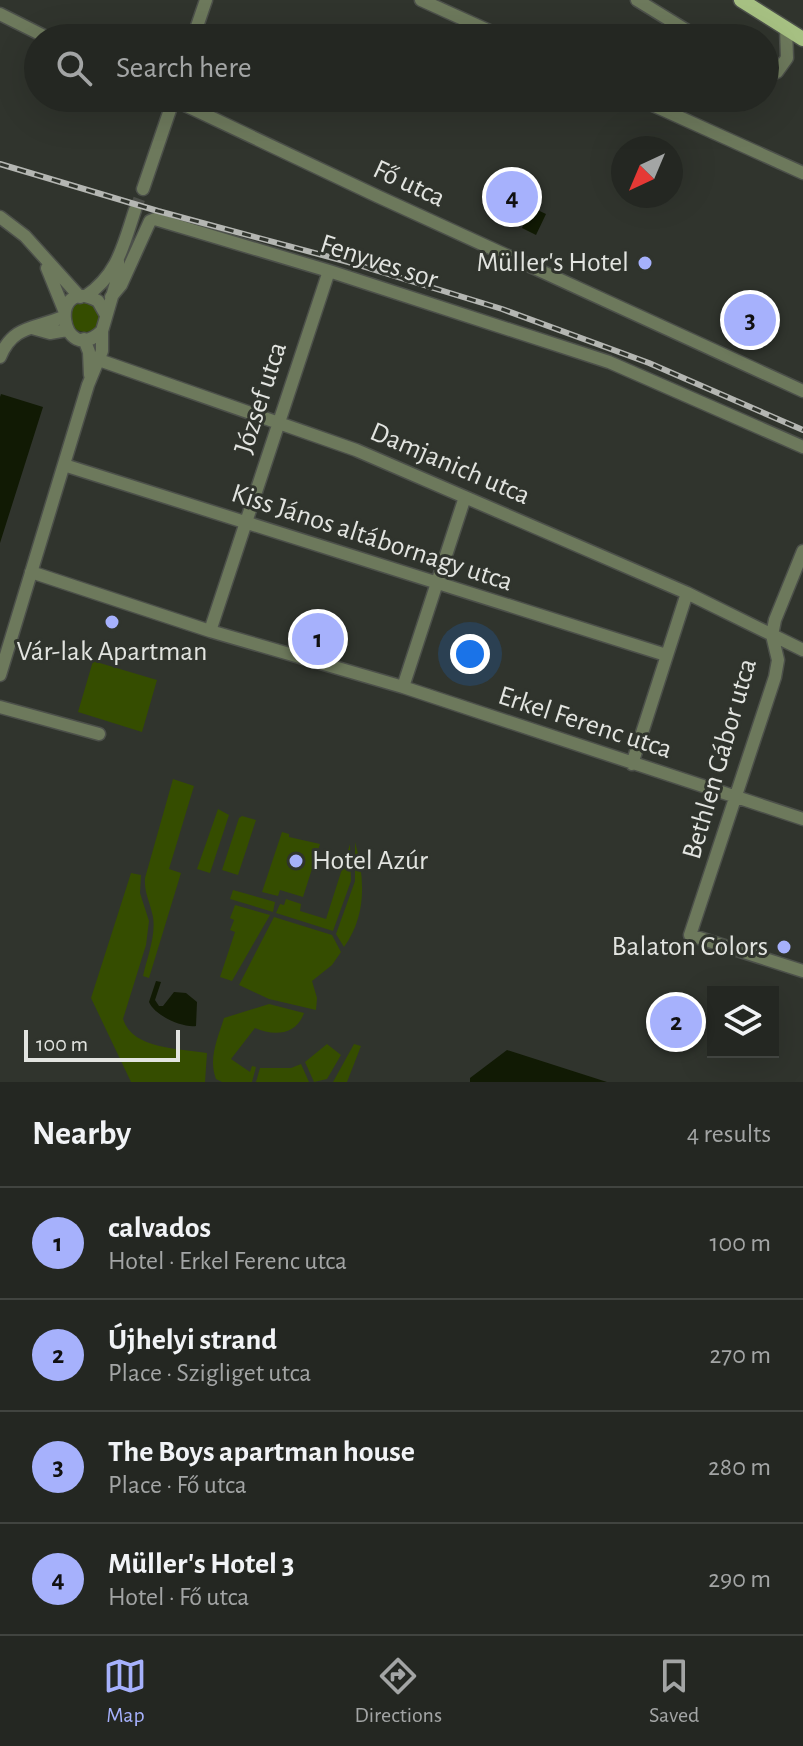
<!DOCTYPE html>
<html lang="en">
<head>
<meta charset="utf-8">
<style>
	:root { --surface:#242722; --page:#2c2f2a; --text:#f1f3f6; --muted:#a3a5a5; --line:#414440; --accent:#a6b1fc }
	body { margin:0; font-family:"Alegreya Sans",sans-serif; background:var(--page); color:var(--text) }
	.controls { position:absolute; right:24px; bottom:24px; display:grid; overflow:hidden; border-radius:0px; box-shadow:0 8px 32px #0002 }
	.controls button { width:72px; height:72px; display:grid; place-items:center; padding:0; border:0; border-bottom:2px solid var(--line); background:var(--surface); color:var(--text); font:40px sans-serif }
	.compass { position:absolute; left:611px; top:136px; width:72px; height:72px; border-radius:50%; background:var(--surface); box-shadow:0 8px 32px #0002; rotate:224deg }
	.scale { position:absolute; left:24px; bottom:20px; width:156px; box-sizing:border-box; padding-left:8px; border:4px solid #e2e4e0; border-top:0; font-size:22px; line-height:28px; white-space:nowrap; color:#e2e4e0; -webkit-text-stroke:6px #30342d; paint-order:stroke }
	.you { position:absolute; left:470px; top:654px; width:28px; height:28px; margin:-20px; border:6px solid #fff; border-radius:50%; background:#1a73e8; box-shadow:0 0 0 12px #1a73e833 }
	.badge { display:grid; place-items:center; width:52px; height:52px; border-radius:50%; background:var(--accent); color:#111; font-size:26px; font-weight:700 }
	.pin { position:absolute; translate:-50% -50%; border:4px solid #fff; box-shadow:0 2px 8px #0006 }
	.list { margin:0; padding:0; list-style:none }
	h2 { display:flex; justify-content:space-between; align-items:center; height:104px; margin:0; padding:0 32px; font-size:34px }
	h2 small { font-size:26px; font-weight:400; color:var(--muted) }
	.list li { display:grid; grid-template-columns:52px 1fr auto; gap:24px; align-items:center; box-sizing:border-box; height:112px; padding:0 32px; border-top:2px solid var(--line) }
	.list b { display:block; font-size:30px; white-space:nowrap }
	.list p { margin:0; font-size:26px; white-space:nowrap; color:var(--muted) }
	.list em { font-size:26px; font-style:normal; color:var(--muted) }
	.icon { flex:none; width:44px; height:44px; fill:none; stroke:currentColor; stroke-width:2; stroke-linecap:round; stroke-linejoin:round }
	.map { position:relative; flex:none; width:803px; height:1082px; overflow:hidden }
	.search { position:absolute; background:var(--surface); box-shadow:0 8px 32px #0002; left:24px; right:24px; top:24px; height:88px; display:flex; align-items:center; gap:20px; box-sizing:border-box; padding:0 28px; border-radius:44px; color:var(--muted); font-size:30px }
	.sheet { height:552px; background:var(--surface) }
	nav { display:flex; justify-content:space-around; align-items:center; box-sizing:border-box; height:112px; border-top:2px solid var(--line); background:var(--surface); font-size:22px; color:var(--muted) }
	nav a { display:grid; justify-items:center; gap:4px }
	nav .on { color:var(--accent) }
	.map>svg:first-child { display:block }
	.green { fill:#354d00 }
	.water { fill:#111a04 }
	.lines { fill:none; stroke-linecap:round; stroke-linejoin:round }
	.minor-tunnel { stroke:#4b4e48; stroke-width:12; stroke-dasharray:12 6; stroke-linecap:butt }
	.minor-casing { stroke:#4c504a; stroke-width:15 }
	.major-casing { stroke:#4c504a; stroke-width:17 }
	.minor { stroke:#6d795c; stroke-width:12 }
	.major { stroke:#a6c082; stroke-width:14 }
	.rail-casing { stroke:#b4b6b2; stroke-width:6 }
	.rail { stroke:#30342d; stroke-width:3; stroke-dasharray:9; stroke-linecap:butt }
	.poi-dot { fill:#a6b1fc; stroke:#30342d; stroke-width:3 }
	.labels { text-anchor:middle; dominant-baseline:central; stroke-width:6; stroke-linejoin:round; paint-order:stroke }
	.street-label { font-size:28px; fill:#e2e4e0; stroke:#30342d }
	.poi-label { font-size:28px; fill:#e2e4e0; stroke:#30342d; text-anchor:end }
</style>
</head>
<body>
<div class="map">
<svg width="803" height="1082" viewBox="0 0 803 1082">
	<rect width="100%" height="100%" fill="#30342d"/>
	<path class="green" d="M70 317a15 15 0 1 1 30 0a15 15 0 1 1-30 0Z
		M 93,661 L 157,680 L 142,732 L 78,712 Z
		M 173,779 L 194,786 L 169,869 L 181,873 L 149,978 L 143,976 C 147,958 156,936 153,917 C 150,902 144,893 145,878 Z
		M 218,809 L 229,815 L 210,873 L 197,869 Z
		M 242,816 L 256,820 L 238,875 L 222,870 L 239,818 Z
		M 282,832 L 289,834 L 289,837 L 320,844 L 303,897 L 280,890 L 278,896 L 262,892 Z
		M 355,842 C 365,878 367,915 344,947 L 336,934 L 355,881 Z
		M 350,844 L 351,881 L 333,931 L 276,913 L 280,904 L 284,905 L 286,899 L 301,904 L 300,911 L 326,919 Z
		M 131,873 L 141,875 L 140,893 L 149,921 L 146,945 L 123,1019 C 133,1050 179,1048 207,1053 L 205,1082 L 131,1082 L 91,998 Z
		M 233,890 L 275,902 L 273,912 L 230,899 Z
		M 235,905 L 270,915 L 232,981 L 220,977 L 235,932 L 230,930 L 234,920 L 230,918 Z
		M 274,917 L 332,935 L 341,952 L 332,965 L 312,981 L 317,998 L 316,1010 L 269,999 L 239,985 Z
		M 269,1004 L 304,1013 C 296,1036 273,1036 255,1028 L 231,1059 L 250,1072 L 252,1066 L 256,1067 L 252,1082 L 222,1082 L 216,1079 C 208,1058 218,1038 224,1018 Z
		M 327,1044 L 341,1055 L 327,1079 L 314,1082 L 305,1062 Z
		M 354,1044 L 361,1046 L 347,1082 L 333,1082 Z
		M 301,1064 L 309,1082 L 256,1082 L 260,1068 L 291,1068 Z"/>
	<path class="water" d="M 531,207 L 546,214 L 536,235 L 522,228 Z
		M 1,394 L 43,407 L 0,543 L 0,397 Z
		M 156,981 L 161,982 L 155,1000 L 159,1006 L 163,1006 L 174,992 L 186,993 L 197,1002 L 196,1026 C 183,1028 155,1016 149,1002 Z
		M 507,1050 L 607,1082 L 470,1082 L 470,1078 Z"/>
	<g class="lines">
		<path class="minor-tunnel" d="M 135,210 L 143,189"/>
		<g class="minor-casing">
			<path id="minor" d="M 421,0 L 505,38
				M 637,0 L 699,38
				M 0,14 L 48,38
				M 193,38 L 206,0
				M 765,75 L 777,72 L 787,58 L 786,28
				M 170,98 L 377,196 L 803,391
				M 637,98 L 803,173
				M 143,189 L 174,98
				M 0,217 L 25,236 L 80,297
				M 47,268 L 64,310
				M 86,296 C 118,274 123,246 135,210
				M 111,297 L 121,285 L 150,221 L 155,219 L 329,271 L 609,362 L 803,447
				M 32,328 L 50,333 L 67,330
				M 102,331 C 60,370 47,273 98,301 L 106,315
				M 84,339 L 89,352 L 90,375
				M 0,357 C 13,325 35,329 63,317
				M 99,360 L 356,450 L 687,593 L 803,650
				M 64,465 L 666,655
				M 803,551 L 775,620 L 772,635 L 778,660 L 775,677 L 690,935 L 803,971
				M 31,572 L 210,631 L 403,687 L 803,819
				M 210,631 L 329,271
				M 0,675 L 88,385 L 102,351 L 102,331 L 118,276 L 118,261
				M 403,687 L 465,497
				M 0,707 L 99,734
				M 632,764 L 687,593"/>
		</g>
		<g class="major-casing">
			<path id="major" d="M 741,0 L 803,39"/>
		</g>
		<use href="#minor" class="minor"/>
		<use href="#major" class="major"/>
		<g class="rail-casing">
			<path id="rail" d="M 0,164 L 158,211 L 352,263 L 502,309 L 649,363 L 803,430"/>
		</g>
		<use href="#rail" class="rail"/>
	</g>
	<g class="poi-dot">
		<circle cx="645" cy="263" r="8"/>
		<circle cx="112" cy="622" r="8"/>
		<circle cx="296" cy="861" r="8"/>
		<circle cx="784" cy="947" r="8"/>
	</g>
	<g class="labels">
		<g class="street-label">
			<text transform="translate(409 184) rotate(25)">Fő utca</text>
			<text transform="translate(379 262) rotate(18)">Fenyves sor</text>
			<text transform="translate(261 398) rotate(-72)">József utca</text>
			<text transform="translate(450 464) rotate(23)">Damjanich utca</text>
			<text transform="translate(372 538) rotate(18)">Kiss János altábornagy utca</text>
			<text transform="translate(585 723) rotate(18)">Erkel Ferenc utca</text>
			<text transform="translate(720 759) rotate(-74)">Bethlen Gábor utca</text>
		</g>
		<g class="poi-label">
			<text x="629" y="263">Müller's Hotel</text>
			<text x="112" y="652" text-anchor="middle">Vár-lak Apartman</text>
			<text x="312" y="861" text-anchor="start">Hotel Azúr</text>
			<text x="768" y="947">Balaton Colors</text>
		</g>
	</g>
</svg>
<div class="controls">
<button><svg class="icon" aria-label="layers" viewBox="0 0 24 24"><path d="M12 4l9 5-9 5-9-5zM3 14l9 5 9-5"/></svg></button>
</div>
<svg class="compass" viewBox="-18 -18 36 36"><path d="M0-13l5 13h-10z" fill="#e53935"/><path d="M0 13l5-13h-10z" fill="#a3a5a5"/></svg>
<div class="scale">100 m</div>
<div class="you"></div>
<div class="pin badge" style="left:318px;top:639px">1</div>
<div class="pin badge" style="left:676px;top:1022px">2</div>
<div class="pin badge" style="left:750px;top:320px">3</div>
<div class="pin badge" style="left:512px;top:197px">4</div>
<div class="search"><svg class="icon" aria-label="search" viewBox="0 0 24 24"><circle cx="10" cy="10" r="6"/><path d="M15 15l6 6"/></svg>Search here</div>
</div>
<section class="sheet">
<h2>Nearby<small>4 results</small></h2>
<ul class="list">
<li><span class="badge">1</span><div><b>calvados</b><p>Hotel · Erkel Ferenc utca</p></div><em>100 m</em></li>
<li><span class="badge">2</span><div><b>Újhelyi strand</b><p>Place · Szigliget utca</p></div><em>270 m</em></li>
<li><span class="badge">3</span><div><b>The Boys apartman house</b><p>Place · Fő utca</p></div><em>280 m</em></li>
<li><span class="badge">4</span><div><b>Müller's Hotel 3</b><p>Hotel · Fő utca</p></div><em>290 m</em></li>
</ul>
</section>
<nav>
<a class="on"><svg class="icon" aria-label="map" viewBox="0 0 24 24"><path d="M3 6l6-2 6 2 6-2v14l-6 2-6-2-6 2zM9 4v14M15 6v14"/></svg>Map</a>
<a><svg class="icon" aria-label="directions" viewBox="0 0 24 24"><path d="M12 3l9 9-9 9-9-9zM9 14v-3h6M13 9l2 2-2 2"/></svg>Directions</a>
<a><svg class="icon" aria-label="saved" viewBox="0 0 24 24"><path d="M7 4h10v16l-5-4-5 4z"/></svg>Saved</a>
</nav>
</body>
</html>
